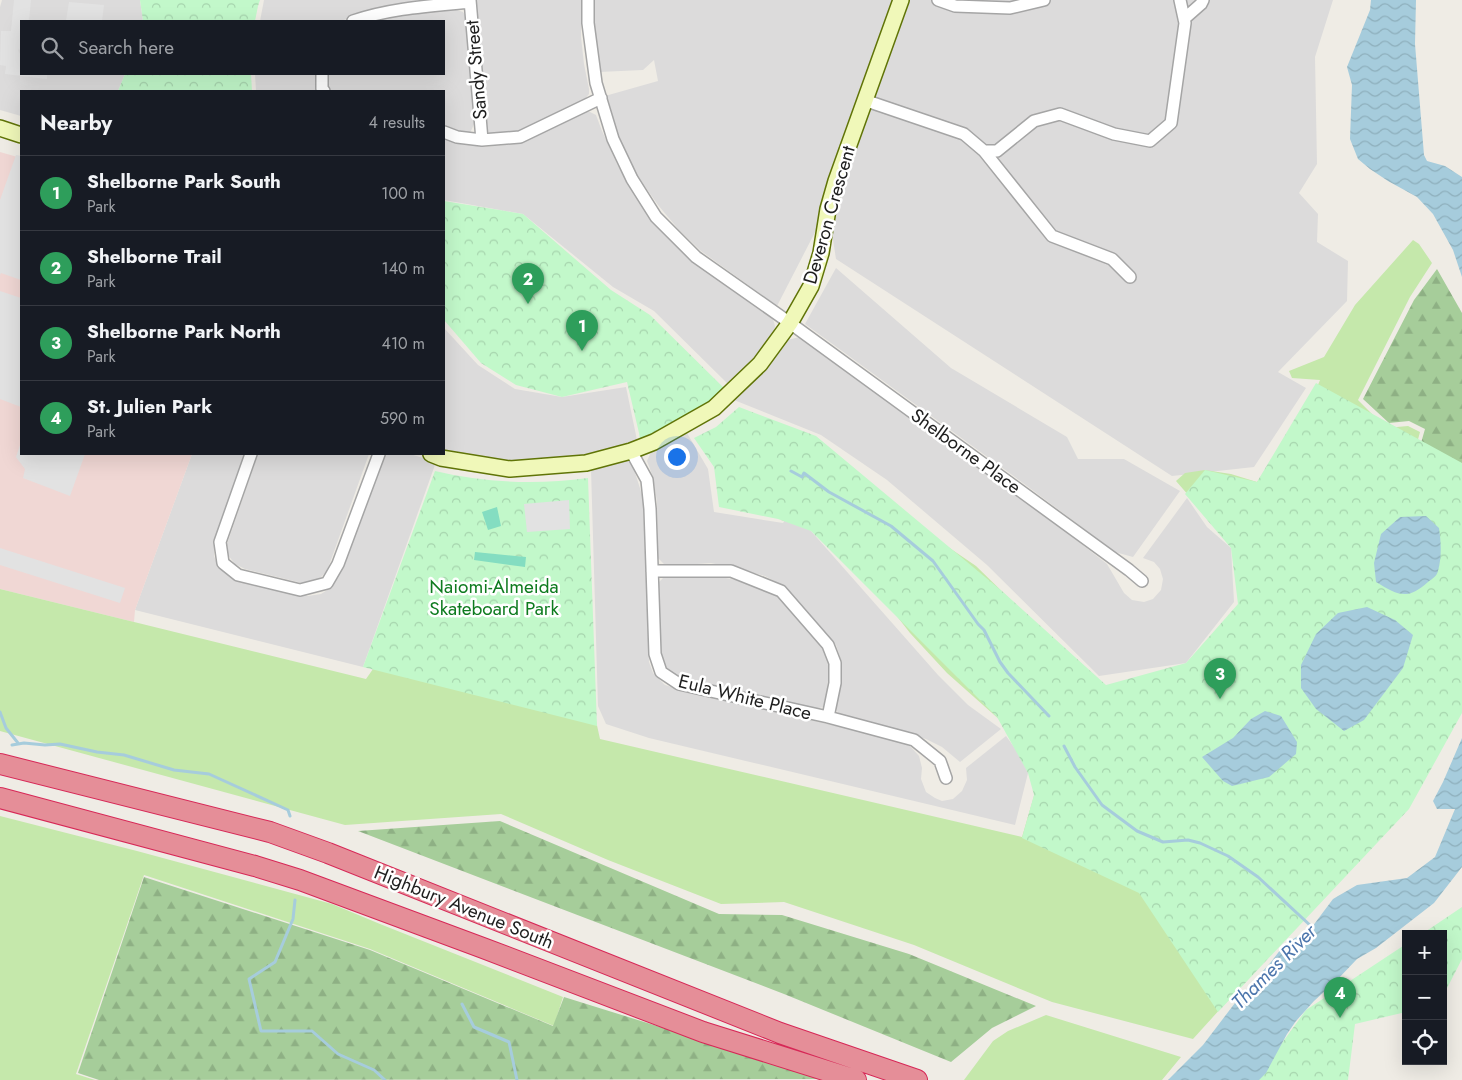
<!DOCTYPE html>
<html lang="en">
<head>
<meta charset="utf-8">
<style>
	:root { --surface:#171b24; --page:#20242c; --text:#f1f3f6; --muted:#9ea1a6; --line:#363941; --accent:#df8e89 }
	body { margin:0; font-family:Jost,sans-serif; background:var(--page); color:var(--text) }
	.controls { position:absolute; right:15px; bottom:15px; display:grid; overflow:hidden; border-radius:0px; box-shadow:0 5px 20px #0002 }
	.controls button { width:45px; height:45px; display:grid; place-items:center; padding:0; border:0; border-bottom:1px solid var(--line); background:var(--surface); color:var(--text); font:25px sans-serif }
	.you { position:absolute; left:676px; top:456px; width:18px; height:18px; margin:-12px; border:4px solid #fff; border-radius:50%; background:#1a73e8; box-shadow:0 0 0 8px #1a73e833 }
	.badge { display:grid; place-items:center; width:32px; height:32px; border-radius:50%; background:var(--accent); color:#fff; font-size:16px; font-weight:700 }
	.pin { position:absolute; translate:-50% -41px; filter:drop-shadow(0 1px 2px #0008) }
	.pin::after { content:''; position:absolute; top:26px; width:18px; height:15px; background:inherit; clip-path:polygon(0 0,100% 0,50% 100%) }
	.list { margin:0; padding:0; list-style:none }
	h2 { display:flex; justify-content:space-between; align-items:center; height:65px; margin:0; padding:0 20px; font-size:21px }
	h2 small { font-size:16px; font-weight:400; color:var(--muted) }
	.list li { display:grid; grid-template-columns:32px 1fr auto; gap:15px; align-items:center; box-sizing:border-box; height:75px; padding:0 20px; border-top:1px solid var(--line) }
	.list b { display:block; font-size:19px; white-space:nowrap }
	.list p { margin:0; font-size:16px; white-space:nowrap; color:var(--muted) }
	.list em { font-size:16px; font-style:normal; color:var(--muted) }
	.icon { flex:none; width:28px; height:28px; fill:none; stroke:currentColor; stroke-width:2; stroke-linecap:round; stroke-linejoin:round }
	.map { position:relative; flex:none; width:1462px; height:1080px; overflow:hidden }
	.search { position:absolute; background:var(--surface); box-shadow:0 5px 20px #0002; left:20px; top:20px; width:425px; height:55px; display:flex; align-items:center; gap:12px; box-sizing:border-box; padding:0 18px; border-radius:0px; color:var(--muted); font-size:19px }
	.panel { position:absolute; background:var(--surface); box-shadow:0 5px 20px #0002; left:20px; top:90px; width:425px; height:365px; border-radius:0px }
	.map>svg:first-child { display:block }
	.residential { fill:#dcdbdb }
	.commercial { fill:#f0d7d4 }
	.grass { fill:#c5e8ab }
	.forest { fill:url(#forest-firs) }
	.park { fill:url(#park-crowns) }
	.pitch { fill:#84ddc1 }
	.parking { fill:#e2e2e2 }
	.water { fill:url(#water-waves) }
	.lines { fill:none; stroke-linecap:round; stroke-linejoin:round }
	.stream { stroke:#a6ccdc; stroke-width:3 }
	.street-casing { stroke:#a5a5a5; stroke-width:14 }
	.secondary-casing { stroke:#607407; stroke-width:18 }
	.highway-casing { stroke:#d72857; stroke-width:22 }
	.street { stroke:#fff; stroke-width:11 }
	.secondary { stroke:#f0f8b9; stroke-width:15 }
	.highway { stroke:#e58e98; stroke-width:20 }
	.labels { text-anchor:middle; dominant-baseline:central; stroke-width:5; stroke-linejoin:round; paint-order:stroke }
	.street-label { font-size:19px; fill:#1e1e1e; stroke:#fff }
	.park-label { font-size:19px; fill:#0e7b1f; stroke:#fff }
	.water-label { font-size:20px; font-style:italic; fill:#4c75ac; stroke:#fff }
</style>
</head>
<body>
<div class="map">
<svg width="1462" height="1080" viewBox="0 0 1462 1080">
	<defs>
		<pattern id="forest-firs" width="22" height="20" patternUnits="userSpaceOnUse" patternTransform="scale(1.25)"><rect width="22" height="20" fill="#a6cd9a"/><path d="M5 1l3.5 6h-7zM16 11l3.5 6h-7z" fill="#8eb084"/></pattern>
		<pattern id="park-crowns" width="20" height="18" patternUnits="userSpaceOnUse" patternTransform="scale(1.25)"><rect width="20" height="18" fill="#c2f8ca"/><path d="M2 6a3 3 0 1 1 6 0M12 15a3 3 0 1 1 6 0" fill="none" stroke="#a6d4ad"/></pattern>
		<pattern id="water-waves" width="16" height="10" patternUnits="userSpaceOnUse" patternTransform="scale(1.25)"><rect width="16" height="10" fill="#a6ccdc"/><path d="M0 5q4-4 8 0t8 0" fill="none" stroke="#8eafbc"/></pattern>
	</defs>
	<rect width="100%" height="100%" fill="#efece5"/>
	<path class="residential" d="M 2,0 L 140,0 L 143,21 L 21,21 L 21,74 L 125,74 L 118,91 L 21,91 L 21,116 L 0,110 L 0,7 Z
		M 264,0 L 453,0 L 394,5 L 362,14 L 341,21 L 260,21 Z
		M 475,0 L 581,0 L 581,37 L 584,64 L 589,89 L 589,94 L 585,99 L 515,133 L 493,135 L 485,130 Z
		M 594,0 L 1333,0 L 1315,57 L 1317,164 L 1299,193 L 1318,214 L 1317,242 L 1348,261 L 1347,301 L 1278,372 L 1306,388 L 1254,467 L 1172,476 L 836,259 L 828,207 L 777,306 L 701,251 L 679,230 L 658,205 L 634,171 L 616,136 L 605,96 L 658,81 L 654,60 L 643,70 L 599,72 L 594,25 Z
		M 454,9 L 463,12 L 467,18 L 474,124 L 471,131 L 464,136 L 444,127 L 444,91 L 329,91 L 326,84 L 326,74 L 444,74 L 444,21 L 370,21 L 391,15 Z
		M 255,74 L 318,74 L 317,91 L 256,91 Z
		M 584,112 L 590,112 L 596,115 L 602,131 L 617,164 L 633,191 L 694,261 L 718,280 L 773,319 L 775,326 L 773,337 L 753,362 L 729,385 L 654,311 L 613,287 L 523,214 L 444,200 L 444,138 L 461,144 L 484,147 L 515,144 L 536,135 Z
		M 836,268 L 951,368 L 1067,437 L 1078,459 L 1124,459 L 1180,491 L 1133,557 L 1115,552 L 1023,483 L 805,324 Z
		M 444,328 L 478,365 L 515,389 L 562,397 L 626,387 L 637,440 L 596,453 L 541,460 L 494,460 L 444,450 Z
		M 800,337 L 902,409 L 992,477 L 1006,484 L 1038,510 L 1107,564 L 1124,593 L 1132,600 L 1144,602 L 1153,599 L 1161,590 L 1163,579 L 1160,569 L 1154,562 L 1143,558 L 1187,498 L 1207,527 L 1231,548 L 1234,602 L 1186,663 L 1099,676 L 987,565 L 887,480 L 821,435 L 734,400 L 761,375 L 787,340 Z
		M 687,433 L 708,469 L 714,512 L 783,523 L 788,516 L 811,531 L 938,675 L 968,705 L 1001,729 L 960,762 L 942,747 L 926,739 L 901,731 L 841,716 L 837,711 L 836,705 L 841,682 L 842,663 L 836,645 L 793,595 L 778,583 L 765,576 L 747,571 L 711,563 L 670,566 L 664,564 L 658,558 L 657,502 L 653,477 L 647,461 L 651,452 Z
		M 192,454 L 244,454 L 214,541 L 214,556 L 218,566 L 226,573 L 236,580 L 308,596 L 321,594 L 332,587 L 340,573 L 384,454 L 410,454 L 436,462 L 363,667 L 135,610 Z
		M 258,454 L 369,454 L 327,571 L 318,580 L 306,584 L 245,569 L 235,564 L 228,555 L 227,544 Z
		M 625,460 L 632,463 L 643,498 L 649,662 L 653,673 L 665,685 L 681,690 L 896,740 L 910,746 L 919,756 L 922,768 L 921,779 L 926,792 L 935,798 L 942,801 L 953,799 L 962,791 L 967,780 L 966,768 L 1006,736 L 1019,754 L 1028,773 L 1015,825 L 649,738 L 606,724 L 598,706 L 591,469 Z
		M 710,575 L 742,581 L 762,588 L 779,597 L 817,640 L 827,657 L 829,673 L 826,696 L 823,707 L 816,709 L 686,680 L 673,675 L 665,667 L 660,657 L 658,583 L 663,578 Z"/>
	<path class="commercial" d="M 0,152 L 21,158 L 21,454 L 192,454 L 135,610 L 134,622 L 0,589 Z"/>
	<path class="grass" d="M 1413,240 L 1419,244 L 1432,263 L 1410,297 L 1358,400 L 1386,428 L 1408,426 L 1420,432 L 1416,447 L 1319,900 L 1193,1039 L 1052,1002 L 914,945 L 784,902 L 721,904 L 608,860 L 501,814 L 345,825 L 0,731 L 0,589 L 366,679 L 387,649 L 583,662 L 600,739 L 1022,837 L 1036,789 L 1030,760 L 1001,721 L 947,673 L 910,633 L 854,561 L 907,519 L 976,566 L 1097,684 L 1110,719 L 1190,694 L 1281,575 L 1210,520 L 1176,481 L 1185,473 L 1205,470 L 1231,474 L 1257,482 L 1311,402 L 1320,380 L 1292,378 L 1289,371 L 1324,357 L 1355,305 Z
		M 0,816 L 137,851 L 332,904 L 380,924 L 563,997 L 554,1026 L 370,949 L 144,875 L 76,1074 L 95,1080 L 0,1080 Z
		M 1046,1015 L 1181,1057 L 1162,1080 L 964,1080 L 993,1041 L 1008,1031 Z"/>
	<path class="forest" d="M 1437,269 L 1462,313 L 1462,514 L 1419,450 L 1425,429 L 1409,421 L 1389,423 L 1363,399 L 1414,300 Z
		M 500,821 L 719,914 L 782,915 L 909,954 L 1036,1006 L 992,1028 L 951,1062 L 784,994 L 358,831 Z
		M 144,877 L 370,950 L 553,1026 L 564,997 L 827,1079 L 99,1080 L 78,1073 Z"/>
	<path class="park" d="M 140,0 L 260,0 L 258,6 L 255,21 L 143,21 Z
		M 125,74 L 251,74 L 252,91 L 118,91 Z
		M 444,201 L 523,214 L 611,290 L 650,315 L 726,390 C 699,410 670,426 640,440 L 639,433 L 627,382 L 562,397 L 516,385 L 481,363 L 444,320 Z
		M 1316,383 L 1462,463 L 1462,713 L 1409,809 L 1218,1012 L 1139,893 L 1022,838 L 1034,795 L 1028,773 L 997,717 L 811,531 L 778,519 L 719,507 L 714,467 L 694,438 L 716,427 L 739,407 L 816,436 L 1003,592 L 1106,685 L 1186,663 L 1238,604 L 1231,548 L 1185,494 L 1205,470 L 1257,482 Z
		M 435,471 C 485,483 537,485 588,478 L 597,726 L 363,667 Z
		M 1462,907 L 1462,959 L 1443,996 L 1443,934 L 1422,934 Z
		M 1406,944 L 1406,1012 L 1355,1024 L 1348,1080 L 1255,1080 L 1306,1010 Z"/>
	<path class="pitch" d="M 497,507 L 501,526 L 488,530 L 482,512 Z
		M 475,552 L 526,557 L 525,567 L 474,560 Z"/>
	<path class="parking" d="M 14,0 L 31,0 L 29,21 L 21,21 L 21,49 L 18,50 L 21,56 L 21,74 L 47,74 L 47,79 L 5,74 L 6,66 L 0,65 L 1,31 L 11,31 Z
		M 69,2 L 104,5 L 102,21 L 66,21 Z
		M 16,155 L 21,156 L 21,280 L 1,273 L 0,275 L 0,200 Z
		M 0,291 L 21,298 L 21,407 L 0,399 Z
		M 21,442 L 21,454 L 85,454 L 70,496 L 23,478 L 25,469 L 16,457 Z
		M 569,500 L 570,529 L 527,532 L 524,504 Z
		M 0,548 L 125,588 L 120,603 L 0,565 Z"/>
	<path class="water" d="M 1371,0 L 1416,0 L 1415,44 L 1424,155 L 1427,161 L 1445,166 L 1462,177 L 1462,277 L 1453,250 L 1433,214 L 1417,197 L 1388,181 L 1370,169 L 1358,159 L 1350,139 L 1352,85 L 1347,67 L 1370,10 Z
		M 1426,516 L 1439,528 C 1441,542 1442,556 1438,571 C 1437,576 1432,579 1428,582 C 1407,601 1398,595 1376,582 L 1374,563 L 1381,534 L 1400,517 Z
		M 1367,607 L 1395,620 L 1413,635 L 1403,668 L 1364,720 L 1344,731 L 1316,709 L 1301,688 L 1301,665 L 1316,634 L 1338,613 Z
		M 1265,711 L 1281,716 L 1297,742 L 1296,754 L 1269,777 L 1232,786 L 1223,781 L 1202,757 L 1233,738 L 1251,719 Z
		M 1462,738 L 1462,867 L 1434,903 L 1376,948 L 1357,959 L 1337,980 L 1314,1001 L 1296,1021 L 1287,1034 L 1266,1073 L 1259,1080 L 1168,1080 L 1203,1045 L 1238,999 L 1271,962 L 1284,945 L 1312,927 L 1333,899 L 1357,885 L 1407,878 L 1435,857 L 1455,809 L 1437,809 L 1433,801 L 1443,782 Z"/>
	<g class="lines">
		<path class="stream" d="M 791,471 L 802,477 L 804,473 L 829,492 L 891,526 L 933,561 L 978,624 L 984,630 L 1000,662 L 1008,673 L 1049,716
			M 0,712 L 6,728 L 18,743
			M 12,745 L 24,743 L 45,745 L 60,744 L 97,752 L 124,755 L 174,770 L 209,774 L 288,810 L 290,816
			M 1064,746 L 1075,767 L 1102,805 L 1137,831 L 1163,842 L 1188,840 L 1200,843 L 1228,856 L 1258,877 L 1312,927
			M 295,900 L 293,919 L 275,962 L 249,979 L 261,1031 L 312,1031 L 338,1054 L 374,1070 L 385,1080
			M 462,1004 L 474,1027 L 509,1042 L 517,1080"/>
		<g class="street-casing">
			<path id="street" d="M 470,0 L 482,140
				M 588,0 L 588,23 L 596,83 L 613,139 L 632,179 L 656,217 L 696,257 L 790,323 L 1129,570 L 1142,581
				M 938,0 L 955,6 L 1010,8 L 1044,0
				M 1184,19 L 1201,4 L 1203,0
				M 353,21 C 391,8 430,6 470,2
				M 322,74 L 322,89 L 324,91
				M 864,100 L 964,134 L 984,151 L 1052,236 L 1112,259 L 1130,277
				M 444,132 L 457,137 L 482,140 L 520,137 L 601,98
				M 984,151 L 997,151 L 1034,121 L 1060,114 L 1114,134 L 1150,141 L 1171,123 L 1185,23 L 1180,0
				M 631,451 L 647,480 L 650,509 L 655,654 L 661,672 L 679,684 L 828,717 L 914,740 L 940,761 L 946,778
				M 251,454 L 220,542 L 223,563 L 238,575 L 300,590 L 327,583 L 338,564 L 379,454
				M 652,571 L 731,571 L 781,591 L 828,645 L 835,663 L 835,683 L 828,717"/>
		</g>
		<g class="secondary-casing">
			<path id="secondary" d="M 0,128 L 21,135
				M 431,454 L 441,458 L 510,469 L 586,463 L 631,451 L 654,442 L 714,408 L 760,364 L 790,323 L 811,286 L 821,253 L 828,209 L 836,181 L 901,0"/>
		</g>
		<g class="highway-casing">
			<path id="highway" d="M 0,764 L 270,832 L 328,853 L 780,1033 L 917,1080
				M 0,798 L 255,866 L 300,880 L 483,948 L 703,1032 L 856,1080"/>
		</g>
		<use href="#street" class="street"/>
		<use href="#secondary" class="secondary"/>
		<use href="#highway" class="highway"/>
	</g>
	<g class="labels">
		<g class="street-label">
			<text transform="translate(476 70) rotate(-95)">Sandy Street</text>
			<text transform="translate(829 215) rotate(-74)">Deveron Crescent</text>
			<text transform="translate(966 451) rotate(36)">Shelborne Place</text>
			<text transform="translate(745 697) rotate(14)">Eula White Place</text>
			<text transform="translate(464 907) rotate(22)">Highbury Avenue South</text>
		</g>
		<g class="park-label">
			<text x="494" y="586">Naiomi-Almeida<tspan x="494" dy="22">Skateboard Park</tspan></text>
		</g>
		<g class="water-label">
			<text transform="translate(1274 967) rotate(-45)">Thames River</text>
		</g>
	</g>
</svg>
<div class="controls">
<button>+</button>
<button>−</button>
<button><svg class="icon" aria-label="locate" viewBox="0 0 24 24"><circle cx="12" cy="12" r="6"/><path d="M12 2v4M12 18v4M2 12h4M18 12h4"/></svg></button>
</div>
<div class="you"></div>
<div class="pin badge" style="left:582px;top:351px;background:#2e9e5b">1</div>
<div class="pin badge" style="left:528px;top:304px;background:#2e9e5b">2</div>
<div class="pin badge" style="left:1220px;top:699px;background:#2e9e5b">3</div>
<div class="pin badge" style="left:1340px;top:1018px;background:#2e9e5b">4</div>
<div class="search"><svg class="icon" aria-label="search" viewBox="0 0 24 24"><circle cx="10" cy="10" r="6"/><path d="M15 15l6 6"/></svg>Search here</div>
<section class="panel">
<h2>Nearby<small>4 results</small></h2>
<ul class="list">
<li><span class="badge" style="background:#2e9e5b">1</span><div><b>Shelborne Park South</b><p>Park</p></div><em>100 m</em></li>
<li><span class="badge" style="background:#2e9e5b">2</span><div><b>Shelborne Trail</b><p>Park</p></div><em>140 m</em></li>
<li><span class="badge" style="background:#2e9e5b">3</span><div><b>Shelborne Park North</b><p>Park</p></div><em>410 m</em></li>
<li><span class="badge" style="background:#2e9e5b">4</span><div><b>St. Julien Park</b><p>Park</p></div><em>590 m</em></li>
</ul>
</section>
</div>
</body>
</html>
